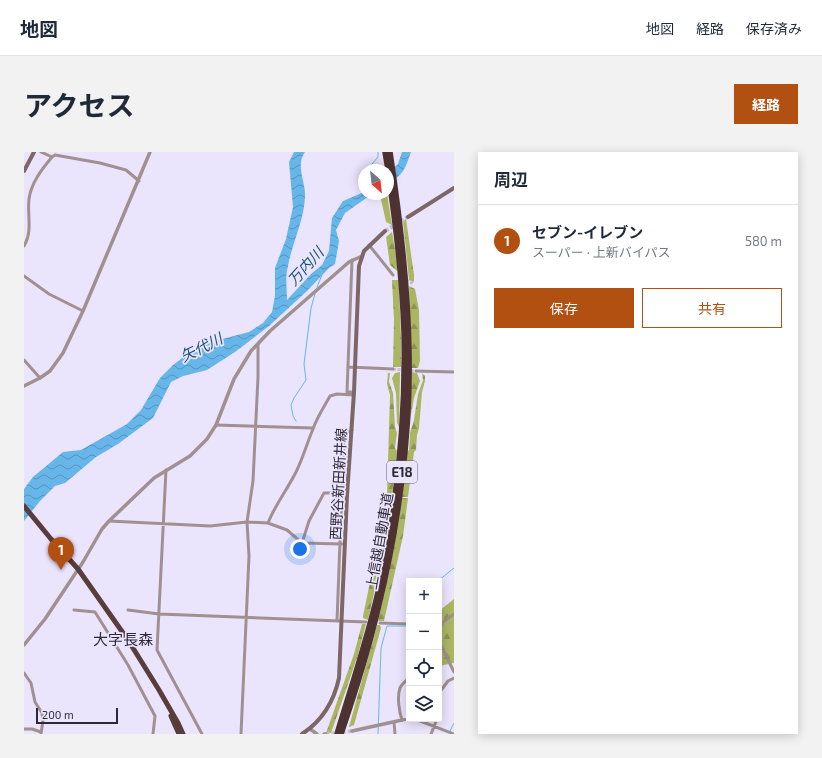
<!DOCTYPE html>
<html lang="ja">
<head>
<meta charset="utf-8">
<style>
	:root { --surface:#fff; --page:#f2f2f3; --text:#1f2937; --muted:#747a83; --line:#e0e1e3; --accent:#b25012 }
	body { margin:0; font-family:"Exo 2","Noto Sans JP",sans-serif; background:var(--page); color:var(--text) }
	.controls { position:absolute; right:12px; bottom:12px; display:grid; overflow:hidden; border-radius:0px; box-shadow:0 2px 10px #0003 }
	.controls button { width:36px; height:36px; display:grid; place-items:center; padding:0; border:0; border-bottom:1px solid var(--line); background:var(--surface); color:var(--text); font:20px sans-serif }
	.compass { position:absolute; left:334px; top:12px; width:36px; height:36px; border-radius:50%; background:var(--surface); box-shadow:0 2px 10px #0003; rotate:153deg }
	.scale { position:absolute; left:12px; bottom:10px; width:82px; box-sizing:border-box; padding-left:4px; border:2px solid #2c2935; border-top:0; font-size:11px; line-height:14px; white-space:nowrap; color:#2c2935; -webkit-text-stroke:3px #eae4fd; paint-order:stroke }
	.you { position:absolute; left:276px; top:397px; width:14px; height:14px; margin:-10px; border:3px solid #fff; border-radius:50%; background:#1a73e8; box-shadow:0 0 0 6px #1a73e833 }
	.badge { display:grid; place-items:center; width:26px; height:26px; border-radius:50%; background:var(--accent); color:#fff; font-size:13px; font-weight:700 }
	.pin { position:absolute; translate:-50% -33px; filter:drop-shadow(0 1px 2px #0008) }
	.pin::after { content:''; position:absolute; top:21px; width:14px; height:12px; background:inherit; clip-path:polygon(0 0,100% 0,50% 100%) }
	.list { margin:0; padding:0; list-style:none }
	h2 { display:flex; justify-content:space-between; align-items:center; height:52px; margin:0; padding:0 16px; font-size:17px }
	h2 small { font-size:13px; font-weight:400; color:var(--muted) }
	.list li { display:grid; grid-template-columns:26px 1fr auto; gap:12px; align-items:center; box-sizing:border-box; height:72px; padding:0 16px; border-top:1px solid var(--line) }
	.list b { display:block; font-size:15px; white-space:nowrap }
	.list p { margin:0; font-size:13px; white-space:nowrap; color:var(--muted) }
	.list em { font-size:13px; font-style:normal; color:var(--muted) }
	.actions { display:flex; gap:8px; padding:12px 16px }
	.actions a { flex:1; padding:9px 0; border:1px solid var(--accent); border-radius:0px; text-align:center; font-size:14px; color:var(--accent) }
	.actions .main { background:var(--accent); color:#fff }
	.icon { flex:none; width:22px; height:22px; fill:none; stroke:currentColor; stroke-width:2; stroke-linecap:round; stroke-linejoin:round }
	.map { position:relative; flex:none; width:430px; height:582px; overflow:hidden; border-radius:0px }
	header { display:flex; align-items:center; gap:24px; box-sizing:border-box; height:56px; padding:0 20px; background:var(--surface); border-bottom:1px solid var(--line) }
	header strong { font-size:19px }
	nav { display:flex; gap:22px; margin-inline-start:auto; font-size:14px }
	.intro { display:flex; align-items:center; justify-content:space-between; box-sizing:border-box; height:96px; padding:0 24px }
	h1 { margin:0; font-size:28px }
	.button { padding:10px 18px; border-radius:0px; background:var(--accent); color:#fff; font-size:14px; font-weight:700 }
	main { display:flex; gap:24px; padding:0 24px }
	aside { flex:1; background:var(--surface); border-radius:0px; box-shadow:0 2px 10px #0003 }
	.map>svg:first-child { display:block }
	.forest { fill:url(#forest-firs) }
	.water { fill:url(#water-waves) }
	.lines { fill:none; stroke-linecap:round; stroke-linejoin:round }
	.stream { stroke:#67b6ea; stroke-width:1 }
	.minor-tunnel { stroke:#c4bfd5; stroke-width:3; stroke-dasharray:3 1.5; stroke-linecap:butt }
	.tertiary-tunnel { stroke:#c4bfd5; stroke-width:3.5; stroke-dasharray:3.5 2; stroke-linecap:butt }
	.secondary-tunnel { stroke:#c4bfd5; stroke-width:4; stroke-dasharray:4 2; stroke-linecap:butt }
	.minor { stroke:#a09090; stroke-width:3 }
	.tertiary { stroke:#a09090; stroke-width:3.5 }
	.secondary { stroke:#7d6766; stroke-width:4 }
	.trunk { stroke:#593d3d; stroke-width:5 }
	.motorway { stroke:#4e3131; stroke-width:5.5 }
	.labels { text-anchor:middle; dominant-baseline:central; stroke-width:3.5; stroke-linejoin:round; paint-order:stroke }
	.shield { fill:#eae4fd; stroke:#656171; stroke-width:1 }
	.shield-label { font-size:13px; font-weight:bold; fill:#2c2935 }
	.street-label { font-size:14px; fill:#2c2935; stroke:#eae4fd }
	.water-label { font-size:15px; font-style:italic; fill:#1a5578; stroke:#eae4fd }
	.neighbourhood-label { font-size:15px; fill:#2c2935; stroke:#eae4fd }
</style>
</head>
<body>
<header>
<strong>地図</strong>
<nav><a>地図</a><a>経路</a><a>保存済み</a></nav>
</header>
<div class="intro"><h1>アクセス</h1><a class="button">経路</a></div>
<main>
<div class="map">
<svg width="430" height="582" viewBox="0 0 430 582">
	<defs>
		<pattern id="forest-firs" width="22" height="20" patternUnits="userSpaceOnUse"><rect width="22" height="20" fill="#abb663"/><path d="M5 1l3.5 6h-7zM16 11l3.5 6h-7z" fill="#8b9452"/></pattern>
		<pattern id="water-waves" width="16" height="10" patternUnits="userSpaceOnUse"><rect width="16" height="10" fill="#67b6ea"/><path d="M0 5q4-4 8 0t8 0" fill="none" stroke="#5594be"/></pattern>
	</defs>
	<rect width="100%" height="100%" fill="#eae4fd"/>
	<path class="forest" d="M 357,42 L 363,42 L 368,73 L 362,70 L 356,43 Z
		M 382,67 L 390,123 L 390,130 L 385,128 L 379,69 Z
		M 368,80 L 373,109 L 373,119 L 366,113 L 362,85 Z
		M 368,128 L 374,128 L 375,134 L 377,185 L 377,215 L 369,215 L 370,168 Z
		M 385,134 L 391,137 L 395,158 L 396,209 L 394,216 L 387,216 Z
		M 376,220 L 375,275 L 373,271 L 372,241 L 368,226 L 371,221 Z
		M 387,220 L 393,221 L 396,229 L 390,246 L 385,274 Z
		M 364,221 L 366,221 L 365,230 L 369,241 L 371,275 L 373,281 L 371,296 L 373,299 L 368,343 L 363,343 L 366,243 L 363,232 Z
		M 398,221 L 401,224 L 401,229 L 398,240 L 395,276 L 393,283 L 392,298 L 390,300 L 384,345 L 378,345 L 383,300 L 385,298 L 386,281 L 390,268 L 394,242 L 399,228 Z
		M 360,346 L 367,346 L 355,419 L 344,468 L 339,466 L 339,464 L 357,377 Z
		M 378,346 L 384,346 L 379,384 L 360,469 L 354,469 L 365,421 Z
		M 430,447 L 430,511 L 415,514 L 415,459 Z
		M 338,472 L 342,472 L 334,503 L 307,581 L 302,581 L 330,502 Z
		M 353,473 L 356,473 L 357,476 L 330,573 L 325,575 Z"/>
	<path class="water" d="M 270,0 L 281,0 C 271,14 282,30 281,45 C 280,69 268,91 264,114 C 261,125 263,137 263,148 L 287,122 L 298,113 L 305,99 L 308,66 L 319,49 L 340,40 L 340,42 L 348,42 L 321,61 L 312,78 L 315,89 L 311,112 L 305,116 L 283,139 L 245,174 L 211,200 L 183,218 L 159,224 L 147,230 L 129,266 L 94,292 L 72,305 L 41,331 L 31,334 L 16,349 L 0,369 L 0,337 L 9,325 L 39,300 L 57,298 L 103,272 L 117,258 L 136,226 L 149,213 L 165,201 L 177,194 L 191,189 L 225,180 L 239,171 L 248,160 L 251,144 L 251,116 L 262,87 L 269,55 L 265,10 Z
		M 378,0 L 387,0 C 381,17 380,22 364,32 L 364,21 L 374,12 Z"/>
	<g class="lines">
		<path class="stream" d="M 343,18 L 354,5 L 354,0
			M 339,41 L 340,30
			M 293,135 L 298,123
			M 272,269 L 269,264 L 267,253 L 270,246 L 282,228 L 280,212 L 287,156 L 291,142
			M 414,429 L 430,416
			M 426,579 L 430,571
			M 354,582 L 357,496 L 363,474 L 385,474"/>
		<path class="minor-tunnel" d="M 382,128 L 390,132
			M 369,217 L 392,219"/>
		<path class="tertiary-tunnel" d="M 302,582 L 328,579"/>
		<path class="secondary-tunnel" d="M 361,79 L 384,65"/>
		<path class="minor" d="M 17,0 L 28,5
			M 345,93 L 369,123
			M 0,94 C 9,79 3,63 5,47 C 7,31 18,17 28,5 L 31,3 L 76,11 L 102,18 L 115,29
			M 328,108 L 323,240 L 330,240
			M 0,124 L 25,142 L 59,159
			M 0,208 L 16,226
			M 325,215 L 369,217
			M 392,219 L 430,220
			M 192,273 L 289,276
			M 142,318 L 133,498 L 178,582
			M 85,369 L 186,374 L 223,370 L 244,371 C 251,353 263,338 272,320 C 279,306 283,291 289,277 C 293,265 300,255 306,244 L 313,242 L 330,243
			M 244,371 L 263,378 L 278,391 L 318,392
			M 278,391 L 285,369 L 300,341 L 307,341 L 319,343
			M 50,458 L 71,460 L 104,513 L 131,564 L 129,582
			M 104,458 L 135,462 L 342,470
			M 313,469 L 320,283 L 328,278
			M 356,471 L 385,472
			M 415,480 L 419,470 L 430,462
			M 415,489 L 430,520
			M 0,521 L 7,531 L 11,550 L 18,561 L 19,568 L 17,582
			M 385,526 C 382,529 378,532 376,536 C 373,545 375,559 378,568 L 385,567
			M 415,541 L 424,529 L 430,526
			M 391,567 L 430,582
			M 370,570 L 371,582
			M 0,577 L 8,577 L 17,580
			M 217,582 L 225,404 L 223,370 L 229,329 L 234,225 L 234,192
			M 407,582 L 413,567"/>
		<path class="tertiary" d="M 0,234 L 16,226 L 26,219 L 39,201 L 59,159 L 126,0
			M 0,493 L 21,467 L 59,410 L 78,377 L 85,369 L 130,326 L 166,304 L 183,287 L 192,273 L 210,227 L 227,199 L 246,179 L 325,110 L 338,104
			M 286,577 L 293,582
			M 328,579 L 378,568
			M 300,582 L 302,582"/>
		<path class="secondary" d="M 0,19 L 10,0
			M 384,65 L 430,36
			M 278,582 C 298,569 310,549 315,526 L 323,343 L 330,240 L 335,114 L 340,99 L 361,79"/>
		<path class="trunk" d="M 0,354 L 27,387 L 54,417 L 104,488 L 135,538 L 154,571 L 159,582
			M 147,564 L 155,582"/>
		<path class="motorway" d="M 361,0 L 364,18
			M 313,582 C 327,535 343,488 354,440 C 373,355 382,267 380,179 C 378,126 372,73 364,20
			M 317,582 C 331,541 344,499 354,457 C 374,376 387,283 385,199 C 384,132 376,66 366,0"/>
	</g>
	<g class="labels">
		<rect class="shield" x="363" y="309" width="30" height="22" rx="3"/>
		<g class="shield-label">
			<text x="378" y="320">E18</text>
		</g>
		<g class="street-label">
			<text transform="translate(314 332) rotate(-87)">西野谷新田新井線</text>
			<text transform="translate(355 389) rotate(-80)">上信越自動車道</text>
		</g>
		<g class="water-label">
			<text transform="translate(281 114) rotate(-48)">万内川</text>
			<text transform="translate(177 195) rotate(-26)">矢代川</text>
		</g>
		<g class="neighbourhood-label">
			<text x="99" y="487">大字長森</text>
		</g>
	</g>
</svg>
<div class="controls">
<button>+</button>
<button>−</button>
<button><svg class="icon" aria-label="locate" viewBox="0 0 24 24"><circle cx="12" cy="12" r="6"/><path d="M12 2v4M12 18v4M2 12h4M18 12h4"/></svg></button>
<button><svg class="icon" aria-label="layers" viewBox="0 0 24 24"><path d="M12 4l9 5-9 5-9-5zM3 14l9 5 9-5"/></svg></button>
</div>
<svg class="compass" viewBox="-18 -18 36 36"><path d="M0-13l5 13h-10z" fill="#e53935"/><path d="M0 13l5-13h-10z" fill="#747a83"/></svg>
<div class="scale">200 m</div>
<div class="you"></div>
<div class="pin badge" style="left:37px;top:418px">1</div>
</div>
<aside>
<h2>周辺<small></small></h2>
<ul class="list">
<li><span class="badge">1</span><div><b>セブン-イレブン</b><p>スーパー · 上新バイパス</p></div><em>580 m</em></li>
</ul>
<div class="actions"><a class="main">保存</a><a>共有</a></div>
</aside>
</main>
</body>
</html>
